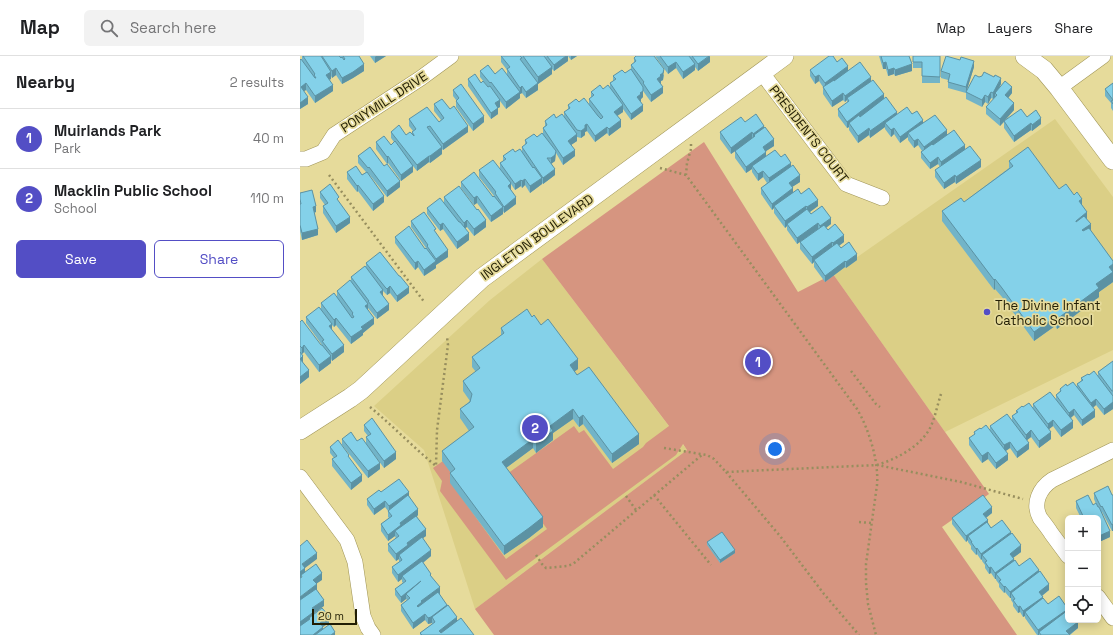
<!DOCTYPE html>
<html lang="en">
<head>
<meta charset="utf-8">
<style>
	:root { --surface:#fff; --page:#f2f2f2; --text:#202124; --muted:#757577; --line:#e0e0e0; --accent:#534ec5 }
	body { margin:0; font-family:"Space Grotesk",sans-serif; background:var(--page); color:var(--text) }
	.controls { position:absolute; right:12px; bottom:12px; display:grid; overflow:hidden; border-radius:6px; box-shadow:0 2px 10px #0003 }
	.controls button { width:36px; height:36px; display:grid; place-items:center; padding:0; border:0; border-bottom:1px solid var(--line); background:var(--surface); color:var(--text); font:20px sans-serif }
	.scale { position:absolute; left:12px; bottom:10px; width:45px; box-sizing:border-box; padding-left:4px; border:2px solid #221e04; border-top:0; font-size:11px; line-height:14px; white-space:nowrap; color:#221e04; -webkit-text-stroke:3px #e6db9b; paint-order:stroke }
	.you { position:absolute; left:475px; top:393px; width:14px; height:14px; margin:-10px; border:3px solid #fff; border-radius:50%; background:#1a73e8; box-shadow:0 0 0 6px #1a73e833 }
	.badge { display:grid; place-items:center; width:26px; height:26px; border-radius:50%; background:var(--accent); color:#fff; font-size:13px; font-weight:700 }
	.pin { position:absolute; translate:-50% -50%; border:2px solid #fff; box-shadow:0 1px 4px #0006 }
	.list { margin:0; padding:0; list-style:none }
	h2 { display:flex; justify-content:space-between; align-items:center; height:52px; margin:0; padding:0 16px; font-size:17px }
	h2 small { font-size:13px; font-weight:400; color:var(--muted) }
	.list li { display:grid; grid-template-columns:26px 1fr auto; gap:12px; align-items:center; box-sizing:border-box; height:60px; padding:0 16px; border-top:1px solid var(--line) }
	.list b { display:block; font-size:15px; white-space:nowrap }
	.list p { margin:0; font-size:13px; white-space:nowrap; color:var(--muted) }
	.list em { font-size:13px; font-style:normal; color:var(--muted) }
	.actions { display:flex; gap:8px; padding:12px 16px }
	.actions a { flex:1; padding:9px 0; border:1px solid var(--accent); border-radius:6px; text-align:center; font-size:14px; color:var(--accent) }
	.actions .main { background:var(--accent); color:#fff }
	.icon { flex:none; width:22px; height:22px; fill:none; stroke:currentColor; stroke-width:2; stroke-linecap:round; stroke-linejoin:round }
	.map { position:relative; flex:none; width:813px; height:579px; overflow:hidden }
	header { display:flex; align-items:center; gap:24px; box-sizing:border-box; height:56px; padding:0 20px; background:var(--surface); border-bottom:1px solid var(--line) }
	header strong { font-size:19px }
	nav { display:flex; gap:22px; margin-inline-start:auto; font-size:14px }
	.search { width:280px; height:36px; background:var(--page); display:flex; align-items:center; gap:10px; box-sizing:border-box; padding:0 14px; border-radius:6px; color:var(--muted); font-size:15px }
	main { display:flex }
	aside { flex:1; background:var(--surface) }
	.map>svg:first-child { display:block }
	.built { fill:#dbcf86 }
	.green { fill:#d69580 }
	.lines { fill:none; stroke-linecap:round; stroke-linejoin:round }
	.minor-casing { stroke:#a09557; stroke-width:16 }
	.tertiary-casing { stroke:#a09557; stroke-width:20 }
	.path { stroke:#978e5e; stroke-width:2.5; stroke-dasharray:2 3; stroke-linecap:butt }
	.minor { stroke:#fff; stroke-width:15 }
	.tertiary { stroke:#fff; stroke-width:19 }
	.wall { fill:#72b4c8 }
	.shaded-wall { fill:#5c92a3 }
	.building { fill:#84d1e9; stroke:#5c92a3 }
	.poi-dot { fill:#534ec5; stroke:#e6db9b; stroke-width:1.5 }
	.labels { text-anchor:middle; dominant-baseline:central; stroke-width:3.5; stroke-linejoin:round; paint-order:stroke }
	.street-label { font-size:13px; fill:#221e04; stroke:#e6db9b }
	.poi-label { font-size:13px; fill:#221e04; stroke:#e6db9b; text-anchor:start }
</style>
</head>
<body>
<header>
<strong>Map</strong>
<div class="search"><svg class="icon" aria-label="search" viewBox="0 0 24 24"><circle cx="10" cy="10" r="6"/><path d="M15 15l6 6"/></svg>Search here</div>
<nav><a>Map</a><a>Layers</a><a>Share</a></nav>
</header>
<main>
<aside>
<h2>Nearby<small>2 results</small></h2>
<ul class="list">
<li><span class="badge">1</span><div><b>Muirlands Park</b><p>Park</p></div><em>40 m</em></li>
<li><span class="badge">2</span><div><b>Macklin Public School</b><p>School</p></div><em>110 m</em></li>
</ul>
<div class="actions"><a class="main">Save</a><a>Share</a></div>
</aside>
<div class="map">
<svg width="813" height="579" viewBox="0 0 813 579">
	<rect width="100%" height="100%" fill="#e6db9b"/>
	<path class="built" d="M 755,63 L 813,141 L 813,294 L 645,376 L 533,218 Z
		M 242,203 L 387,394 L 175,553 L 124,394 L 74,350 L 190,244 Z"/>
	<path class="green" d="M 404,86 L 498,236 L 533,218 L 689,438 L 642,471 L 717,579 L 194,579 L 175,553 L 387,394 L 383,388 L 376,399 L 206,524 L 140,435 L 142,425 L 133,412 L 143,405 L 164,434 L 159,438 L 206,503 L 247,473 L 207,418 L 274,370 L 279,377 L 284,374 L 313,413 L 343,391 L 346,387 L 369,370 L 242,203 Z"/>
	<g class="lines">
		<g class="minor-casing">
			<path id="minor" d="M 462,17 L 546,128 L 582,142
				M 759,32 L 803,0
				M 0,103 L 6,103 L 23,96 L 34,79 L 121,22 L 151,0
				M 0,421 L 47,484 L 55,506 L 63,560 L 68,572 L 73,579
				M 768,500 C 762,492 757,485 751,477 C 748,472 744,467 740,462 C 732,447 740,432 752,424 L 813,394
				M 798,541 L 813,562"/>
		</g>
		<g class="tertiary-casing">
			<path id="tertiary" d="M 725,0 L 744,14 L 759,32 L 813,104
				M 0,374 L 50,342 L 61,334 L 182,222 L 484,0"/>
		</g>
		<path class="path" d="M 391,88 L 391,93 L 387,107 L 386,119 L 557,353 C 569,373 579,406 577,429 L 566,508 L 566,527 L 568,548 L 576,579
			M 360,112 L 386,119
			M 29,119 L 125,247
			M 551,315 L 576,348 L 580,351
			M 70,351 C 93,370 113,391 136,410 L 137,374 L 148,289 L 147,281
			M 364,392 L 407,399 L 414,403 L 426,416 L 577,409 L 661,426 L 723,443
			M 577,409 C 596,403 618,392 629,374 C 635,363 637,350 641,338
			M 426,416 L 480,480 L 524,538 L 559,579
			M 354,439 L 411,509
			M 326,440 L 336,454
			M 559,466 L 572,467
			M 236,499 L 242,508 L 246,512 L 267,510 L 273,508 L 403,398"/>
		<use href="#minor" class="minor"/>
		<use href="#tertiary" class="tertiary"/>
	</g>
	<path class="wall" d="M 2,0 L 59,0 L 64,15 L 53,22 L 42,28 L 36,19 L 32,22 L 31,20 L 31,23 L 29,24 L 33,35 L 15,47 L 6,34 L 4,35 L 8,48 L 0,53 L 0,4 L 2,5 Z
		M 70,0 L 86,0 L 75,7 Z
		M 201,0 L 268,0 L 268,5 L 254,15 L 252,13 L 252,18 L 238,28 L 238,34 L 226,42 L 222,37 L 220,38 L 220,37 L 220,42 L 206,53 L 200,45 L 200,51 L 198,52 L 198,58 L 191,63 L 168,30 L 168,23 L 181,27 L 188,31 L 180,21 L 180,15 L 207,19 L 207,14 L 201,6 Z
		M 268,0 L 277,0 L 271,4 Z
		M 355,0 L 410,0 L 410,6 L 398,15 L 395,11 L 395,14 L 383,23 L 376,12 L 368,18 Z
		M 579,0 L 609,0 L 612,15 L 595,20 L 594,18 L 588,20 L 586,13 L 583,13 Z
		M 613,0 L 640,0 L 640,27 L 622,27 L 622,12 L 613,12 Z
		M 334,2 L 364,19 L 363,24 L 361,25 L 360,27 L 363,37 L 351,46 L 343,35 L 343,41 L 341,43 L 340,45 L 343,55 L 331,64 L 323,53 L 323,56 L 317,60 L 321,71 L 309,80 L 307,77 L 295,86 L 287,75 L 285,76 L 285,79 L 281,82 L 277,81 L 277,85 L 271,89 L 275,100 L 263,109 L 256,97 L 255,105 L 251,108 L 255,119 L 243,128 L 242,127 L 242,128 L 230,137 L 225,129 L 222,132 L 221,130 L 215,134 L 211,128 L 211,134 L 216,148 L 204,157 L 203,155 L 203,158 L 191,166 L 177,147 L 174,149 L 161,132 L 161,126 L 193,141 L 194,140 L 179,121 L 179,114 L 200,113 L 200,107 L 203,105 L 203,100 L 215,96 L 222,96 L 222,91 L 225,89 L 225,84 L 237,81 L 243,77 L 243,72 L 245,70 L 245,65 L 256,62 L 264,62 L 264,56 L 268,54 L 268,49 L 279,46 L 289,49 L 289,43 L 291,41 L 291,36 L 303,33 L 310,32 L 310,27 L 313,25 L 313,20 L 325,17 L 331,14 L 331,9 L 334,7 Z
		M 537,6 L 548,15 L 571,25 L 584,43 L 597,58 L 612,58 L 623,67 L 647,78 L 665,93 L 681,111 L 656,128 L 655,126 L 644,133 L 635,121 L 635,114 L 640,111 L 638,108 L 630,113 L 621,102 L 621,96 L 622,95 L 618,89 L 614,92 L 608,84 L 608,81 L 600,87 L 594,78 L 591,81 L 585,73 L 585,71 L 570,82 L 569,79 L 558,87 L 549,74 L 549,71 L 547,72 L 538,60 L 538,53 L 547,47 L 547,44 L 545,46 L 543,44 L 532,51 L 523,38 L 523,31 L 519,25 L 515,28 L 510,20 L 510,14 Z
		M 674,11 L 666,36 L 679,21 L 701,28 L 699,31 L 712,37 L 708,42 L 714,54 L 704,65 L 727,61 L 741,68 L 732,75 L 731,74 L 714,86 L 704,72 L 704,66 L 700,70 L 686,58 L 686,51 L 695,42 L 695,41 L 693,43 L 691,42 L 688,48 L 685,46 L 682,51 L 666,43 L 666,37 L 648,32 L 648,24 L 641,22 L 641,15 Z
		M 813,27 L 813,55 L 811,52 L 811,47 L 805,40 L 805,33 Z
		M 153,34 L 184,66 L 173,75 L 156,51 L 156,44 L 153,40 Z
		M 134,48 L 150,53 L 168,76 L 143,94 L 142,93 L 142,98 L 130,107 L 129,106 L 117,115 L 113,110 L 113,116 L 101,125 L 88,107 L 87,108 L 76,93 L 76,86 L 91,89 L 94,86 L 91,82 L 91,76 L 106,79 L 112,78 L 112,76 L 113,75 L 109,70 L 109,63 L 139,66 L 141,64 L 134,55 Z
		M 445,66 L 464,72 L 474,90 L 466,95 L 466,100 L 481,101 L 491,110 L 500,126 L 492,131 L 493,136 L 501,138 L 518,150 L 510,156 L 511,158 L 531,168 L 526,172 L 528,174 L 544,186 L 539,190 L 541,192 L 557,204 L 546,212 L 545,211 L 525,226 L 514,211 L 514,206 L 512,208 L 500,193 L 500,186 L 518,173 L 497,188 L 487,174 L 487,170 L 485,172 L 474,157 L 474,152 L 472,154 L 461,138 L 461,132 L 467,127 L 463,121 L 458,125 L 452,116 L 452,113 L 446,117 L 435,102 L 435,95 L 431,98 L 420,83 L 420,76 Z
		M 58,100 L 100,131 L 87,141 L 69,118 L 84,146 L 73,155 L 58,135 L 57,136 L 47,123 L 47,116 L 62,119 L 66,116 L 58,107 Z
		M 709,105 L 759,133 L 782,149 L 791,175 L 813,205 L 813,226 L 799,236 L 799,241 L 757,273 L 755,270 L 734,285 L 702,241 L 695,233 L 694,234 L 642,165 L 642,155 L 664,146 L 709,112 Z
		M 20,136 L 50,167 L 36,177 L 23,157 L 23,150 L 25,149 L 20,142 Z
		M 0,137 L 16,156 L 14,157 L 18,179 L 2,184 L 0,175 Z
		M 144,141 L 186,171 L 174,180 L 167,171 L 165,172 L 169,184 L 157,193 L 143,173 L 140,175 L 127,158 L 127,152 L 144,147 Z
		M 111,165 L 136,177 L 148,201 L 136,209 L 136,212 L 124,220 L 118,211 L 115,214 L 95,187 L 95,181 L 125,193 L 126,192 L 111,171 Z
		M 66,207 L 109,237 L 97,246 L 90,237 L 87,239 L 83,235 L 83,240 L 89,254 L 77,263 L 68,252 L 68,250 L 68,254 L 74,268 L 63,277 L 63,279 L 51,288 L 36,269 L 34,271 L 32,269 L 32,274 L 44,296 L 32,305 L 31,303 L 31,307 L 19,316 L 4,296 L 2,298 L 3,307 L 9,321 L 0,328 L 0,266 L 21,289 L 22,289 L 6,267 L 6,261 L 21,252 L 21,247 L 37,241 L 37,235 L 51,226 L 51,221 L 66,212 Z
		M 232,261 L 241,269 L 278,313 L 274,315 L 277,319 L 339,388 L 312,407 L 283,368 L 279,371 L 273,363 L 253,377 L 253,384 L 236,397 L 233,392 L 206,412 L 243,471 L 229,482 L 204,499 L 150,427 L 150,417 L 151,417 L 142,405 L 142,395 L 169,375 L 160,362 L 160,353 L 170,345 L 163,335 L 163,325 L 176,316 L 172,311 L 172,301 L 201,280 L 201,272 Z
		M 813,305 L 813,353 L 804,359 L 796,349 L 793,352 L 795,361 L 782,370 L 774,359 L 771,362 L 773,372 L 761,381 L 753,370 L 749,373 L 751,383 L 739,392 L 731,381 L 727,384 L 729,393 L 717,402 L 710,392 L 706,395 L 708,404 L 696,413 L 688,403 L 682,407 L 669,389 L 669,382 L 674,379 L 674,376 L 681,373 L 690,373 L 690,370 L 712,365 L 712,360 L 716,357 L 716,355 L 723,351 L 733,352 L 733,348 L 756,343 L 756,339 L 760,335 L 760,333 L 767,330 L 777,331 L 777,328 L 781,325 L 781,322 L 789,319 L 798,320 L 798,316 Z
		M 64,369 L 96,403 L 84,412 L 66,388 L 66,381 L 68,380 L 64,375 Z
		M 42,383 L 80,413 L 68,422 L 42,389 Z
		M 30,391 L 49,402 L 62,425 L 51,434 L 32,410 L 32,403 L 34,402 L 30,397 Z
		M 81,436 L 109,440 L 118,459 L 117,461 L 126,480 L 123,482 L 131,500 L 123,507 L 131,520 L 140,538 L 139,538 L 157,565 L 174,579 L 120,579 L 120,577 L 132,568 L 132,567 L 128,568 L 125,564 L 113,573 L 101,555 L 101,549 L 107,544 L 106,543 L 101,547 L 95,539 L 95,533 L 103,527 L 102,526 L 102,523 L 98,526 L 92,517 L 92,511 L 99,506 L 99,503 L 96,505 L 88,495 L 88,488 L 96,483 L 95,480 L 88,485 L 81,475 L 81,468 L 89,462 L 88,461 L 88,455 L 85,451 L 74,459 L 67,449 L 67,443 Z
		M 794,437 L 812,439 L 812,475 L 802,456 L 802,457 L 810,481 L 799,486 L 798,483 L 798,462 L 781,462 L 776,452 L 776,445 L 793,449 L 796,448 L 794,443 Z
		M 692,457 L 686,462 L 688,467 L 691,472 L 711,478 L 721,496 L 713,502 L 714,505 L 719,510 L 739,516 L 749,534 L 742,540 L 743,543 L 748,548 L 768,553 L 768,564 L 778,572 L 770,579 L 737,579 L 725,562 L 725,560 L 723,561 L 720,556 L 718,557 L 713,550 L 713,547 L 711,544 L 711,542 L 710,542 L 705,536 L 704,537 L 699,531 L 699,528 L 696,524 L 696,523 L 695,523 L 691,517 L 689,518 L 685,512 L 685,509 L 682,505 L 682,503 L 681,504 L 677,498 L 676,499 L 671,493 L 671,490 L 668,486 L 668,484 L 666,486 L 652,468 L 652,462 Z
		M 407,486 L 435,497 L 420,507 L 407,489 Z"/>
	<path class="shaded-wall" d="M 76,0 L 86,0 L 75,7 L 75,1 Z
		M 266,0 L 268,0 L 268,5 L 254,15 L 254,9 Z
		M 271,0 L 277,0 L 271,4 Z
		M 410,0 L 410,6 L 398,15 L 398,8 Z
		M 674,5 L 674,11 L 666,37 L 666,31 Z
		M 376,6 L 376,12 L 368,18 L 368,11 Z
		M 586,6 L 586,13 L 583,13 L 583,7 Z
		M 64,8 L 64,15 L 53,22 L 42,28 L 42,22 Z
		M 395,8 L 395,14 L 383,23 L 383,16 Z
		M 612,8 L 612,15 L 595,20 L 595,14 Z
		M 548,10 L 548,17 L 525,34 L 525,27 Z
		M 252,11 L 252,18 L 238,28 L 238,21 Z
		M 36,12 L 36,19 L 32,22 L 32,15 Z
		M 594,12 L 594,18 L 588,20 L 588,14 Z
		M 364,13 L 363,24 L 361,25 L 361,27 L 357,29 L 357,23 Z
		M 31,16 L 31,23 L 26,25 L 26,19 Z
		M 519,19 L 519,25 L 515,28 L 515,21 Z
		M 571,21 L 571,27 L 547,42 L 547,44 L 545,46 L 545,40 Z
		M 701,22 L 701,28 L 696,38 L 695,37 L 695,41 L 693,43 L 693,37 Z
		M 6,27 L 6,34 L 1,37 L 1,31 Z
		M 238,27 L 238,34 L 226,42 L 226,36 Z
		M 33,29 L 33,35 L 15,47 L 15,40 Z
		M 222,30 L 222,37 L 220,38 L 220,32 Z
		M 343,31 L 343,41 L 341,43 L 341,45 L 337,48 L 337,41 Z
		M 363,31 L 363,37 L 351,46 L 351,39 Z
		M 712,31 L 712,37 L 705,46 L 705,39 Z
		M 220,36 L 220,42 L 206,53 L 206,46 Z
		M 691,36 L 691,42 L 688,48 L 688,41 Z
		M 543,37 L 543,44 L 532,51 L 532,45 Z
		M 584,38 L 584,45 L 560,61 L 549,67 L 549,71 L 547,72 L 547,66 L 560,56 Z
		M 685,39 L 685,46 L 682,51 L 682,44 Z
		M 8,41 L 8,48 L 0,53 L 0,47 Z
		M 200,44 L 200,51 L 198,52 L 198,58 L 191,63 L 191,57 L 195,47 Z
		M 714,47 L 714,54 L 700,70 L 700,63 Z
		M 323,49 L 323,56 L 314,62 L 314,56 Z
		M 343,49 L 343,55 L 331,64 L 331,58 Z
		M 597,56 L 597,62 L 585,67 L 585,71 L 570,82 L 570,75 Z
		M 184,60 L 184,66 L 173,75 L 173,68 Z
		M 741,62 L 741,68 L 732,75 L 732,69 Z
		M 321,64 L 321,71 L 309,80 L 309,73 Z
		M 623,64 L 623,70 L 608,77 L 608,81 L 600,87 L 600,81 Z
		M 731,67 L 731,74 L 714,86 L 714,80 Z
		M 287,68 L 287,75 L 285,76 L 285,69 Z
		M 168,70 L 168,76 L 143,94 L 143,88 Z
		M 464,70 L 464,76 L 455,80 L 454,79 L 454,83 L 453,84 L 453,78 Z
		M 307,71 L 307,77 L 295,86 L 295,80 Z
		M 285,72 L 285,79 L 281,82 L 281,75 Z
		M 569,72 L 569,79 L 558,87 L 558,80 Z
		M 594,72 L 594,78 L 591,81 L 591,74 Z
		M 647,74 L 647,81 L 624,97 L 624,91 Z
		M 452,76 L 452,83 L 431,98 L 431,92 Z
		M 277,78 L 277,85 L 268,91 L 268,85 Z
		M 474,83 L 474,90 L 463,97 L 463,91 Z
		M 618,83 L 618,89 L 614,92 L 614,85 Z
		M 665,89 L 665,95 L 641,113 L 641,106 Z
		M 142,91 L 142,98 L 130,107 L 130,100 Z
		M 275,94 L 275,100 L 263,109 L 263,102 Z
		M 256,95 L 255,105 L 251,108 L 251,102 Z
		M 466,96 L 466,102 L 452,110 L 452,113 L 446,117 L 446,111 Z
		M 88,100 L 88,107 L 87,108 L 87,101 Z
		M 129,100 L 129,106 L 117,115 L 117,109 Z
		M 638,101 L 638,108 L 630,113 L 630,107 Z
		M 681,104 L 681,111 L 656,128 L 656,121 Z
		M 491,107 L 491,113 L 469,129 L 469,122 Z
		M 113,110 L 113,116 L 101,125 L 101,119 Z
		M 255,113 L 255,119 L 243,128 L 243,122 Z
		M 463,115 L 463,121 L 458,125 L 458,118 Z
		M 500,119 L 500,126 L 489,133 L 489,127 Z
		M 655,119 L 655,126 L 644,133 L 644,127 Z
		M 242,122 L 242,128 L 230,137 L 230,130 Z
		M 225,123 L 225,129 L 222,132 L 222,125 Z
		M 221,124 L 221,130 L 215,134 L 215,128 Z
		M 100,125 L 100,131 L 87,141 L 87,135 Z
		M 211,127 L 211,134 L 208,136 L 208,130 Z
		M 58,129 L 58,135 L 57,136 L 57,130 Z
		M 493,132 L 493,139 L 474,150 L 474,152 L 472,154 L 472,148 Z
		M 84,140 L 84,146 L 73,155 L 73,148 Z
		M 177,140 L 177,147 L 174,149 L 174,142 Z
		M 216,141 L 216,148 L 204,157 L 204,151 Z
		M 782,143 L 782,152 L 779,145 Z
		M 518,144 L 518,150 L 507,158 L 507,151 Z
		M 16,150 L 16,156 L 13,157 L 13,151 Z
		M 506,150 L 506,157 L 487,168 L 487,170 L 485,172 L 485,165 Z
		M 203,151 L 203,158 L 191,166 L 191,160 Z
		M 787,156 L 787,166 L 776,174 L 776,165 Z
		M 50,161 L 50,167 L 36,177 L 36,170 Z
		M 531,162 L 531,168 L 520,176 L 520,170 Z
		M 167,164 L 167,171 L 164,173 L 164,167 Z
		M 186,164 L 186,171 L 174,180 L 174,173 Z
		M 143,167 L 143,173 L 140,175 L 140,169 Z
		M 518,167 L 518,173 L 497,188 L 497,182 Z
		M 791,168 L 791,178 L 782,184 L 782,174 Z
		M 18,173 L 18,179 L 2,184 L 2,177 Z
		M 169,177 L 169,184 L 157,193 L 157,186 Z
		M 544,179 L 544,186 L 533,194 L 533,187 Z
		M 532,186 L 532,192 L 514,204 L 514,206 L 512,208 L 512,201 Z
		M 148,194 L 148,201 L 136,209 L 136,212 L 124,220 L 124,214 L 136,205 L 136,203 Z
		M 557,198 L 557,204 L 546,212 L 546,206 Z
		M 118,205 L 118,211 L 115,214 L 115,207 Z
		M 545,205 L 545,211 L 525,226 L 525,220 Z
		M 813,208 L 813,226 L 799,236 L 799,241 L 757,273 L 757,263 L 796,228 L 809,211 Z
		M 695,223 L 695,233 L 694,234 L 694,224 Z
		M 90,230 L 90,237 L 87,239 L 87,233 Z
		M 109,231 L 109,237 L 97,246 L 97,240 Z
		M 83,234 L 83,240 L 80,236 Z
		M 68,248 L 68,254 L 65,250 Z
		M 89,248 L 89,254 L 77,263 L 77,257 Z
		M 755,261 L 755,270 L 734,285 L 734,276 Z
		M 36,262 L 36,269 L 34,271 L 34,264 Z
		M 74,262 L 74,268 L 63,277 L 63,279 L 51,288 L 51,281 L 61,271 Z
		M 32,268 L 32,274 L 29,270 Z
		M 4,289 L 4,296 L 2,298 L 2,292 Z
		M 44,289 L 44,296 L 32,305 L 32,298 Z
		M 3,300 L 3,307 L 0,303 Z
		M 31,300 L 31,307 L 19,316 L 19,309 Z
		M 278,303 L 278,313 L 270,319 L 270,309 Z
		M 9,314 L 9,321 L 0,328 L 0,321 Z
		M 796,343 L 796,349 L 791,353 L 791,347 Z
		M 813,346 L 813,353 L 804,359 L 804,353 Z
		M 273,353 L 273,363 L 253,377 L 253,384 L 236,397 L 236,387 L 250,370 Z
		M 774,353 L 774,359 L 769,363 L 769,357 Z
		M 795,354 L 795,361 L 782,370 L 782,364 Z
		M 283,359 L 283,368 L 279,371 L 279,362 Z
		M 753,364 L 753,370 L 748,374 L 748,368 Z
		M 773,365 L 773,372 L 761,381 L 761,374 Z
		M 731,374 L 731,381 L 726,385 L 726,379 Z
		M 751,376 L 751,383 L 739,392 L 739,385 Z
		M 339,378 L 339,388 L 312,407 L 312,398 Z
		M 233,383 L 233,392 L 202,415 L 202,406 Z
		M 710,386 L 710,392 L 704,396 L 704,389 Z
		M 729,387 L 729,393 L 717,402 L 717,396 Z
		M 96,396 L 96,403 L 84,412 L 84,405 Z
		M 688,396 L 688,403 L 682,407 L 682,400 Z
		M 708,398 L 708,404 L 696,413 L 696,407 Z
		M 80,407 L 80,413 L 68,422 L 68,415 Z
		M 62,419 L 62,425 L 51,434 L 51,427 Z
		M 109,436 L 109,443 L 89,456 L 89,450 Z
		M 85,445 L 85,451 L 74,459 L 74,453 Z
		M 692,451 L 692,457 L 683,464 L 683,458 Z
		M 118,453 L 118,459 L 101,472 L 95,475 L 95,480 L 88,485 L 88,479 L 100,467 Z
		M 243,461 L 243,471 L 229,482 L 204,499 L 204,490 Z
		M 688,464 L 688,470 L 668,480 L 668,484 L 666,486 L 666,480 Z
		M 813,468 L 813,475 L 812,475 L 812,469 Z
		M 126,473 L 126,480 L 99,499 L 99,503 L 96,505 L 96,498 L 107,487 Z
		M 810,475 L 810,481 L 799,486 L 799,480 Z
		M 711,476 L 711,482 L 682,499 L 682,503 L 681,504 L 681,498 Z
		M 721,489 L 721,496 L 710,504 L 710,498 Z
		M 677,492 L 677,498 L 676,499 L 676,493 Z
		M 131,494 L 131,500 L 104,522 L 102,520 L 102,523 L 98,526 L 98,519 Z
		M 435,494 L 435,497 L 420,507 L 420,504 Z
		M 17,497 L 17,503 L 5,512 L 5,518 L 1,519 L 1,522 L 0,522 L 0,516 L 2,508 Z
		M 714,503 L 714,510 L 696,518 L 696,523 L 695,523 L 695,517 Z
		M 691,511 L 691,517 L 689,518 L 689,512 Z
		M 739,514 L 739,521 L 711,537 L 711,542 L 710,542 L 710,536 Z
		M 22,517 L 22,524 L 13,530 L 13,524 Z
		M 121,525 L 106,538 L 106,543 L 101,547 L 101,541 Z
		M 17,528 L 17,535 L 0,547 L 0,541 Z
		M 749,528 L 749,534 L 739,542 L 739,536 Z
		M 705,530 L 705,536 L 704,537 L 704,531 Z
		M 140,531 L 140,538 L 122,551 L 117,556 L 117,550 L 121,545 Z
		M 743,541 L 743,547 L 725,556 L 725,560 L 723,561 L 723,555 Z
		M 24,544 L 24,550 L 15,557 L 15,562 L 10,563 L 9,562 L 9,566 L 0,573 L 0,566 L 12,552 Z
		M 147,549 L 147,555 L 132,561 L 132,567 L 128,568 L 128,562 Z
		M 720,550 L 720,556 L 718,557 L 718,551 Z
		M 768,553 L 768,559 L 739,576 L 739,579 L 738,579 L 738,574 Z
		M 125,558 L 125,564 L 113,573 L 113,567 Z
		M 29,560 L 29,567 L 23,571 L 23,578 L 21,579 L 13,579 L 20,567 Z
		M 157,561 L 157,568 L 142,579 L 139,575 Z
		M 778,566 L 778,572 L 769,579 L 766,575 Z
		M 35,576 L 35,579 L 31,579 Z"/>
	<path class="building" d="M 3,0 L 21,0 L 31,16 L 26,19 L 33,29 L 15,40 L 6,27 L 1,31 L 8,41 L 0,47 L 0,4 L 1,3 L 15,22 L 16,22 L 14,19 L 15,18 Z
		M 22,0 L 39,0 L 41,2 L 42,1 L 44,4 L 45,3 L 43,0 L 59,0 L 64,8 L 53,16 L 42,22 L 36,12 L 32,15 Z
		M 201,0 L 220,0 L 222,2 L 220,3 L 238,27 L 226,36 L 222,30 L 220,32 L 207,13 L 210,11 Z
		M 223,0 L 244,0 L 252,11 L 238,21 Z
		M 247,0 L 266,0 L 254,9 Z
		M 336,0 L 354,0 L 364,13 L 363,17 L 360,19 L 361,20 L 357,23 L 363,31 L 351,39 L 343,27 L 344,26 L 331,9 L 336,5 L 334,2 Z
		M 360,0 L 389,0 L 395,8 L 383,16 L 376,6 L 368,11 Z
		M 392,0 L 409,0 L 398,8 Z
		M 529,0 L 533,0 L 537,6 L 542,2 L 548,10 L 525,27 L 519,19 L 515,21 L 510,14 Z
		M 581,0 L 609,0 L 612,8 L 595,14 L 594,12 L 588,14 L 586,6 L 583,7 Z
		M 613,0 L 640,0 L 640,21 L 622,20 L 622,6 L 613,6 Z
		M 646,0 L 660,4 L 661,1 L 674,5 L 666,31 L 648,26 L 650,18 L 641,15 Z
		M 560,6 L 571,21 L 545,40 L 543,37 L 532,45 L 523,31 L 534,24 L 534,25 Z
		M 188,9 L 195,18 L 202,12 L 220,36 L 206,46 L 191,26 L 190,27 L 180,15 Z
		M 331,13 L 343,31 L 343,35 L 340,37 L 341,38 L 337,41 L 343,49 L 331,58 L 310,27 L 316,23 L 313,20 L 322,14 L 325,17 Z
		M 684,16 L 694,21 L 695,19 L 701,22 L 693,37 L 691,36 L 688,41 L 685,39 L 682,44 L 666,36 L 675,19 L 679,21 L 682,20 Z
		M 175,18 L 181,27 L 183,25 L 188,31 L 190,30 L 200,44 L 195,47 L 198,52 L 191,57 L 168,23 Z
		M 573,24 L 584,38 L 560,56 L 547,66 L 538,53 L 549,45 L 547,42 Z
		M 705,25 L 712,31 L 705,39 L 714,47 L 700,63 L 686,51 L 697,39 L 695,37 Z
		M 813,27 L 813,48 L 811,45 L 813,44 L 805,33 Z
		M 161,28 L 184,60 L 173,68 L 156,45 L 159,42 L 153,34 Z
		M 300,29 L 303,33 L 308,29 L 323,49 L 314,56 L 321,64 L 309,73 L 307,71 L 295,80 L 287,68 L 285,69 L 285,72 L 281,75 L 277,74 L 264,56 L 270,52 L 268,49 L 276,43 L 279,46 L 284,42 L 298,60 L 301,63 L 303,61 L 289,43 L 294,39 L 291,36 Z
		M 586,41 L 597,56 L 570,75 L 569,72 L 558,80 L 549,67 L 559,59 L 560,61 Z
		M 142,43 L 150,53 L 154,50 L 168,70 L 143,88 L 130,70 L 127,71 L 142,91 L 130,100 L 129,100 L 117,109 L 91,76 L 99,69 L 106,79 L 110,76 L 114,80 L 114,79 L 112,76 L 116,73 L 109,63 L 127,51 L 139,66 L 144,62 L 134,48 Z
		M 607,51 L 612,58 L 617,55 L 623,64 L 600,81 L 594,72 L 591,74 L 585,67 Z
		M 721,53 L 727,61 L 736,54 L 741,62 L 732,69 L 731,67 L 714,80 L 704,65 Z
		M 254,58 L 256,62 L 262,58 L 277,78 L 268,85 L 275,94 L 263,102 L 243,72 L 247,69 L 245,65 Z
		M 456,58 L 464,70 L 453,78 L 452,76 L 431,92 L 420,76 L 441,61 L 445,66 Z
		M 635,59 L 647,74 L 624,91 L 618,83 L 614,85 L 608,77 Z
		M 465,71 L 474,83 L 463,91 L 466,96 L 446,111 L 435,95 L 455,80 L 454,79 Z
		M 654,74 L 665,89 L 641,106 L 638,101 L 630,107 L 621,96 L 632,88 L 633,89 Z
		M 242,77 L 256,95 L 255,99 L 251,102 L 247,102 L 255,113 L 243,122 L 222,91 L 227,87 L 225,84 L 234,78 L 237,81 Z
		M 84,80 L 91,89 L 95,85 L 113,110 L 101,119 L 88,100 L 87,101 L 76,86 Z
		M 670,90 L 681,104 L 656,121 L 655,119 L 644,127 L 635,114 Z
		M 70,91 L 84,110 L 87,108 L 100,125 L 87,135 L 69,111 L 68,112 L 58,100 Z
		M 728,91 L 759,133 L 766,128 L 774,139 L 777,136 L 782,143 L 779,145 L 787,156 L 776,165 L 776,166 L 784,160 L 791,168 L 782,174 L 783,175 L 789,172 L 813,205 L 813,208 L 809,211 L 813,216 L 796,228 L 799,232 L 757,263 L 755,261 L 734,276 L 702,232 L 695,223 L 694,224 L 642,155 L 661,142 L 664,146 L 713,110 L 709,105 Z
		M 213,93 L 215,96 L 220,93 L 233,112 L 234,111 L 242,122 L 230,130 L 225,123 L 222,125 L 221,124 L 215,128 L 200,107 L 206,103 L 203,100 Z
		M 475,94 L 481,101 L 485,98 L 491,107 L 469,122 L 463,115 L 458,118 L 452,110 Z
		M 193,104 L 211,127 L 208,130 L 216,141 L 204,151 L 195,137 L 196,136 L 179,114 Z
		M 493,109 L 500,119 L 489,127 L 493,132 L 472,148 L 461,132 Z
		M 56,110 L 62,119 L 67,116 L 84,140 L 73,148 L 58,129 L 57,130 L 47,116 Z
		M 174,116 L 193,141 L 194,140 L 203,151 L 191,160 L 177,140 L 174,142 L 161,126 Z
		M 30,128 L 39,141 L 37,143 L 50,161 L 36,170 L 23,150 L 28,147 L 20,136 Z
		M 159,130 L 177,154 L 178,153 L 186,164 L 174,173 L 167,164 L 164,167 L 144,141 Z
		M 509,132 L 518,144 L 507,151 L 506,150 L 485,165 L 474,150 L 498,133 L 501,138 Z
		M 12,134 L 16,150 L 13,151 L 18,173 L 2,177 L 0,169 L 0,148 L 1,148 L 0,143 L 0,137 Z
		M 140,142 L 159,166 L 160,166 L 169,177 L 157,186 L 143,167 L 140,169 L 127,152 Z
		M 522,150 L 531,162 L 520,170 L 518,167 L 497,182 L 487,168 L 507,153 L 511,158 Z
		M 124,156 L 136,173 L 134,174 L 148,194 L 136,203 L 127,190 L 128,189 L 111,165 Z
		M 535,168 L 544,179 L 533,187 L 532,186 L 512,201 L 500,186 L 524,169 L 528,174 Z
		M 109,170 L 125,193 L 126,192 L 136,205 L 124,214 L 118,205 L 115,207 L 95,181 Z
		M 549,186 L 557,198 L 546,206 L 545,205 L 525,220 L 514,204 L 537,187 L 541,192 Z
		M 80,196 L 99,220 L 100,220 L 109,231 L 97,240 L 90,230 L 87,233 L 85,231 L 66,207 Z
		M 65,210 L 83,234 L 80,236 L 89,248 L 77,257 L 68,245 L 69,245 L 51,221 Z
		M 50,224 L 68,248 L 65,250 L 74,262 L 61,271 L 63,273 L 51,281 L 36,262 L 34,264 L 21,247 L 34,237 L 52,262 L 54,261 L 52,258 L 53,257 L 37,235 Z
		M 19,251 L 32,268 L 29,270 L 44,289 L 32,298 L 22,285 L 24,284 L 6,261 Z
		M 227,253 L 232,261 L 234,259 L 241,269 L 248,263 L 278,303 L 270,309 L 277,319 L 289,311 L 339,378 L 312,398 L 283,359 L 279,362 L 273,353 L 250,370 L 253,375 L 236,387 L 233,383 L 202,406 L 243,461 L 229,472 L 204,490 L 150,417 L 155,413 L 142,395 L 174,371 L 160,353 L 170,346 L 172,338 L 163,325 L 180,312 L 172,301 L 204,277 L 201,272 Z
		M 2,264 L 21,289 L 22,289 L 31,300 L 19,309 L 4,289 L 2,292 L 0,290 L 0,266 Z
		M 0,296 L 3,300 L 0,303 L 9,314 L 0,321 Z
		M 813,305 L 813,335 L 812,335 L 798,316 Z
		M 794,315 L 813,340 L 813,346 L 804,353 L 796,343 L 791,347 L 777,328 L 783,324 L 781,322 L 788,318 L 789,319 Z
		M 773,326 L 795,354 L 782,364 L 774,353 L 769,357 L 756,339 L 761,335 L 760,333 L 766,328 L 767,330 Z
		M 750,336 L 773,365 L 761,374 L 753,364 L 748,368 L 733,348 Z
		M 729,347 L 751,376 L 739,385 L 731,374 L 726,379 L 712,360 L 718,356 L 716,355 L 722,350 L 723,351 Z
		M 707,358 L 729,387 L 717,396 L 710,386 L 704,389 L 690,370 Z
		M 72,362 L 96,396 L 84,405 L 66,381 L 71,378 L 64,369 Z
		M 686,369 L 708,398 L 696,407 L 688,396 L 682,400 L 669,382 L 675,378 L 674,376 L 680,372 L 681,373 Z
		M 51,376 L 57,385 L 62,382 L 80,407 L 68,415 L 42,383 Z
		M 38,384 L 49,399 L 48,400 L 62,419 L 51,427 L 32,403 L 37,400 L 30,391 Z
		M 99,423 L 109,436 L 89,450 L 85,445 L 74,453 L 67,443 L 79,434 L 81,436 Z
		M 808,430 L 812,439 L 813,439 L 813,468 L 812,469 L 802,450 L 801,451 L 794,437 Z
		M 108,439 L 118,453 L 100,467 L 101,469 L 88,479 L 81,468 L 92,460 L 88,455 Z
		M 683,439 L 692,451 L 683,458 L 688,464 L 666,480 L 652,462 Z
		M 788,439 L 793,449 L 796,447 L 798,451 L 799,451 L 810,475 L 799,480 L 798,477 L 798,462 L 784,462 L 776,445 Z
		M 116,460 L 126,473 L 107,487 L 108,489 L 96,498 L 88,488 L 99,480 L 95,475 Z
		M 702,464 L 711,476 L 681,498 L 677,492 L 676,493 L 671,486 L 672,486 L 668,480 L 687,466 L 691,472 Z
		M 422,476 L 435,494 L 420,504 L 407,486 Z
		M 712,477 L 721,489 L 710,498 L 714,503 L 695,517 L 691,511 L 689,512 L 685,506 L 687,505 L 682,499 Z
		M 122,481 L 131,494 L 98,519 L 92,511 L 102,504 L 99,499 Z
		M 7,484 L 17,497 L 2,508 L 5,512 L 0,516 L 0,490 Z
		M 730,502 L 739,514 L 710,536 L 705,530 L 704,531 L 699,525 L 701,524 L 696,518 L 715,504 L 719,510 Z
		M 122,505 L 131,518 L 130,519 L 140,531 L 121,545 L 122,546 L 117,550 L 118,551 L 138,536 L 147,549 L 131,561 L 128,562 L 125,558 L 113,567 L 101,549 L 110,542 L 106,538 L 121,525 L 101,541 L 95,533 L 106,525 L 102,520 Z
		M 16,508 L 22,517 L 13,524 L 17,528 L 0,541 L 0,522 L 2,521 L 1,519 Z
		M 740,515 L 749,528 L 739,536 L 743,541 L 723,555 L 720,550 L 718,551 L 713,544 L 715,543 L 711,537 Z
		M 16,533 L 24,544 L 12,552 L 15,555 L 0,566 L 0,544 Z
		M 759,540 L 768,553 L 738,574 L 725,556 L 743,542 L 748,548 Z
		M 148,549 L 157,561 L 139,575 L 141,577 L 161,562 L 174,579 L 122,579 L 120,577 L 135,566 L 132,561 Z
		M 22,552 L 29,560 L 20,567 L 23,571 L 13,579 L 0,579 L 0,570 L 10,563 L 9,562 Z
		M 768,554 L 768,564 L 776,564 L 778,566 L 766,575 L 770,579 L 741,579 L 739,576 Z
		M 30,568 L 35,576 L 31,579 L 15,579 Z"/>
	<circle class="poi-dot" cx="687" cy="256" r="4"/>
	<g class="labels">
		<g class="street-label">
			<text transform="translate(84 46) rotate(-33)">PONYMILL DRIVE</text>
			<text transform="translate(509 78) rotate(52)">PRESIDENTS COURT</text>
			<text transform="translate(237 181) rotate(-36)">INGLETON BOULEVARD</text>
		</g>
		<g class="poi-label">
			<text x="695" y="249">The Divine Infant<tspan x="695" dy="15">Catholic School</tspan></text>
		</g>
	</g>
</svg>
<div class="controls">
<button>+</button>
<button>−</button>
<button><svg class="icon" aria-label="locate" viewBox="0 0 24 24"><circle cx="12" cy="12" r="6"/><path d="M12 2v4M12 18v4M2 12h4M18 12h4"/></svg></button>
</div>
<div class="scale">20 m</div>
<div class="you"></div>
<div class="pin badge" style="left:458px;top:306px">1</div>
<div class="pin badge" style="left:235px;top:372px">2</div>
</div>
</main>
</body>
</html>
